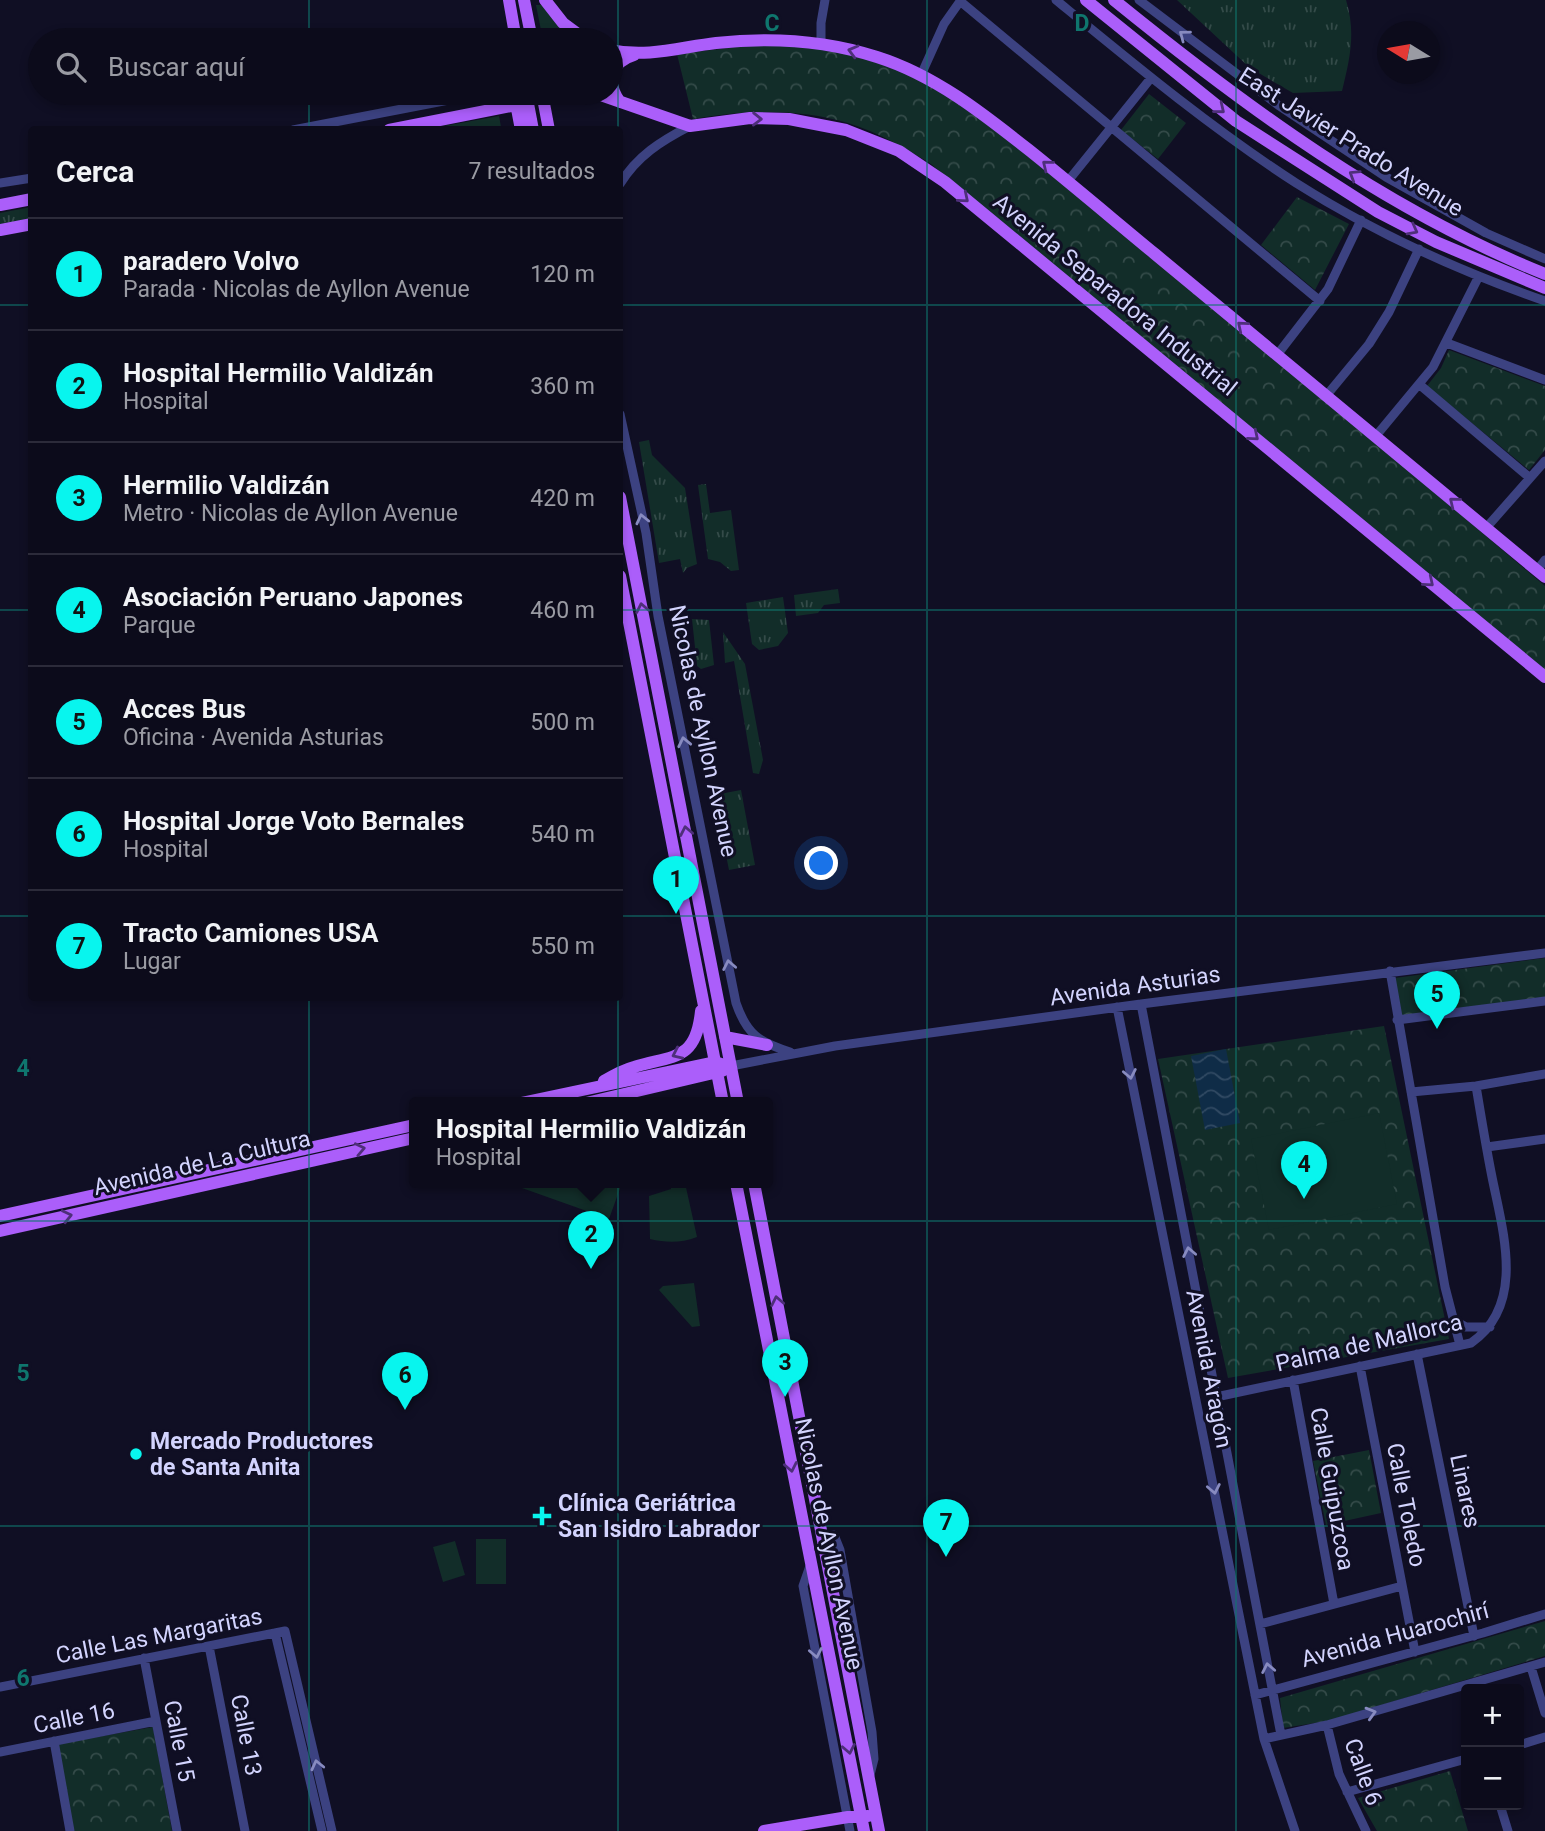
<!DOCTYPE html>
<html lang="es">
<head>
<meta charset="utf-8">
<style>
	:root { --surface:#0c0b1b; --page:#1a1928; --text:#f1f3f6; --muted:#9a9ba3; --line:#2c2b3a; --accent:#08f5ee }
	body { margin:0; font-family:Roboto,sans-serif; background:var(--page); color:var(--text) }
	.controls { position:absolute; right:21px; bottom:21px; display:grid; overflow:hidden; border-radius:7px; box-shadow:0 4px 10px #0003 }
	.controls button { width:63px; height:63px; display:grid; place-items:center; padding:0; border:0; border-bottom:2px solid var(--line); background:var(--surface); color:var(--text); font:35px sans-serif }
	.compass { position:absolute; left:1377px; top:21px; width:63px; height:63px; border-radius:50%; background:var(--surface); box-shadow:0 4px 10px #0003; rotate:281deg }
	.you { position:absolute; left:822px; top:864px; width:24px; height:24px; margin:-18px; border:5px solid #fff; border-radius:50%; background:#1a73e8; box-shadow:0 0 0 10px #1a73e833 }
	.badge { display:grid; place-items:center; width:46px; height:46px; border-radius:50%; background:var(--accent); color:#111; font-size:23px; font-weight:700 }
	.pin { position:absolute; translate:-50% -58px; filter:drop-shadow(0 2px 4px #0008) }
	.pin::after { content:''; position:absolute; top:37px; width:24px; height:21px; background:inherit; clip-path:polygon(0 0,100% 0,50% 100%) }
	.popup { position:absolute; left:409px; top:1097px; width:364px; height:91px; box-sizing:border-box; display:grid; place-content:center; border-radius:7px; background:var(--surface); filter:drop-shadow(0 2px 5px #0005); font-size:23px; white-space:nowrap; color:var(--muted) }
	.popup b { font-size:26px; color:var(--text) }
	.popup::after { content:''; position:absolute; left:50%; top:100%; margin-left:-14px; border:14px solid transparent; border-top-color:var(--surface) }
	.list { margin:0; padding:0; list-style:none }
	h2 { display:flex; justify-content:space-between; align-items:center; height:91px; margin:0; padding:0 28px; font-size:30px }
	h2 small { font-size:23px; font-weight:400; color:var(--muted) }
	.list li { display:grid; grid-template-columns:46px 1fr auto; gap:21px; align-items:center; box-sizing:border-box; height:112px; padding:0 28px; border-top:2px solid var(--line) }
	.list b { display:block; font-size:26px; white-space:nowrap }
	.list p { margin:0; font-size:23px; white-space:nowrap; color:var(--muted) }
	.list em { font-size:23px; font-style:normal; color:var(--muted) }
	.icon { flex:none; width:38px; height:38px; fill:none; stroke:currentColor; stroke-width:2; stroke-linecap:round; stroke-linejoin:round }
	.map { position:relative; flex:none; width:1545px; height:1831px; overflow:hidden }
	.search { position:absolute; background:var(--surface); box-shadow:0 4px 10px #0003; left:28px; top:28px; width:595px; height:77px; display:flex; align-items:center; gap:18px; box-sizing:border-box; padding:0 24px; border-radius:38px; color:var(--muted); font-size:26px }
	.panel { position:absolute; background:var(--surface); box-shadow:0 4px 10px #0003; left:28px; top:126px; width:595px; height:875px; border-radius:7px }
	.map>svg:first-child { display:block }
	.grass { fill:url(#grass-tufts) }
	.forest { fill:url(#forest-crowns) }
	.garden { fill:#122d29 }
	.water { fill:url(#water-waves) }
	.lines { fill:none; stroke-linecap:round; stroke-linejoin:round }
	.minor { stroke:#3c4281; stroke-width:9 }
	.major { stroke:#ab5efa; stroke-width:12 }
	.oneway { stroke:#888bc0 }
	.oneway2 { stroke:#4e2f7a }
	.grid { fill:none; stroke:#0f766e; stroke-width:2; stroke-opacity:0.55 }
	.poi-dot { fill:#08f5ee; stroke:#100f24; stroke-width:2.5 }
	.labels { text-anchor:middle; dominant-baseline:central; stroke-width:6; stroke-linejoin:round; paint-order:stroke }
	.street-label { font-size:23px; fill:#d3d4fe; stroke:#100f24 }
	.poi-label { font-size:23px; font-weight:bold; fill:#d3d4fe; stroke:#100f24; text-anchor:start }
	.grid-label { font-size:23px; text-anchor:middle; font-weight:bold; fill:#0f766e; stroke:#100f24; stroke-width:6; stroke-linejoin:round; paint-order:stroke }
</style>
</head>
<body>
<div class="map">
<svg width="1545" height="1831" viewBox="0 0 1545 1831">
	<defs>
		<pattern id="grass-tufts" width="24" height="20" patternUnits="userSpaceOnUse" patternTransform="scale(1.75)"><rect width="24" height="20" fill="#122d29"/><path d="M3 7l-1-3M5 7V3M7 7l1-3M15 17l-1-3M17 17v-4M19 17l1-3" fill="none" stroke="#344b49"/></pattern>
		<pattern id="forest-crowns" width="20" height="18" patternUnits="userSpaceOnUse" patternTransform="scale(1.75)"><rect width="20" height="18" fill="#122d29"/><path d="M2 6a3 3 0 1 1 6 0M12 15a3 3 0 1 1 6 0" fill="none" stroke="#344b49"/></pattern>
		<pattern id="water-waves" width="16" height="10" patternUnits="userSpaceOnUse" patternTransform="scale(1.75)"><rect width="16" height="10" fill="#0f2c47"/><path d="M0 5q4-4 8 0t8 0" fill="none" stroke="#314a63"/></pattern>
	</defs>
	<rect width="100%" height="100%" fill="#100f24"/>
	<path class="grass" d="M 1177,0 L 1346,0 C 1356,33 1350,58 1342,91 L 1293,93 L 1250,68 Z
		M 536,5 L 542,5 L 572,40 L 543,40 Z
		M 499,116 L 501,127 L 490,130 L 428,129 Z
		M 31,207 L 31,219 L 0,226 L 0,213 Z
		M 649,440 L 652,455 L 685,488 L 697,564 L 687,568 L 683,573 L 680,559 L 659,563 L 639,442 Z
		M 706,484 L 710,513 L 731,510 L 739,570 L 731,571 L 720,562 L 708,559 L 698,485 Z
		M 838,589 L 840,603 L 824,605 L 818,613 L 796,616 L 794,595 Z
		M 783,597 L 788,633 L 778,646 L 759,650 L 752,644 L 746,603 Z
		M 692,619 L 709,620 L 714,665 L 701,669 L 697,666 Z
		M 683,630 L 689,670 L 682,671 L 676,631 Z
		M 723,632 L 745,664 L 763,760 L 759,774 L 753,773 L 734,661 L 725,663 Z
		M 741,790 L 755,865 L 729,870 L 714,795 Z"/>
	<path class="forest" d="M 764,44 L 822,46 L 881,63 L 917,78 L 974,112 L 1300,379 L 1545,586 L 1545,677 L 931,164 C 905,148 878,132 848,123 C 798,108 744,110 693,119 L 677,54 Z
		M 1149,94 L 1186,123 L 1158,159 L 1121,130 Z
		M 1297,197 L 1349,224 L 1315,290 L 1261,245 Z
		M 1449,350 L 1545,386 L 1545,450 L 1529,470 L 1427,386 L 1441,368 Z
		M 1545,958 L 1545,998 L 1400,1016 L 1395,978 Z
		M 1384,1026 L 1449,1339 L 1228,1378 L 1158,1059 Z
		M 1369,1450 L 1381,1513 L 1326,1525 L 1313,1461 Z
		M 1545,1621 L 1545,1656 L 1328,1721 L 1283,1728 L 1280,1698 Z
		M 153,1727 L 172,1831 L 73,1831 L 58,1744 Z
		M 1450,1771 L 1468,1831 L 1377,1831 L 1358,1798 Z"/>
	<path class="garden" d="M 1379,1113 L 1397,1204 L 1269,1230 L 1251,1139 Z
		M 524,1183 L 622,1183 L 609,1219 L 522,1188 Z
		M 671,1183 L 685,1183 L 697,1237 C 681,1243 667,1243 650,1239 L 649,1196 L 671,1189 Z
		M 694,1283 L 700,1326 L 692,1327 L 659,1290 L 663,1286 Z
		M 476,1539 L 506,1539 L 506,1584 L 476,1584 Z
		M 455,1541 L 465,1575 L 443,1582 L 433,1547 Z"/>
	<path class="water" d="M 1226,1049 L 1240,1123 L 1205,1130 L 1191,1056 Z"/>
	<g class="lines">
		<path class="minor" d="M 1056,0 C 1134,64 1211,128 1296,183 C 1373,232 1459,271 1545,301
			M 1139,0 L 1278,105 L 1386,177 L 1486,233 L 1545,259
			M 960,1 L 1320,301
			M 821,43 L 821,23 L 825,0
			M 921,75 L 944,24 L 961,0
			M 293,130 L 485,93
			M 1068,181 L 1151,78
			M 0,183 L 32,178
			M 620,184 C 637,156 661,141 690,126
			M 1447,343 L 1545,380
			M 1277,355 L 1328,289 L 1361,220
			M 1420,385 L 1530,478
			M 1326,396 L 1369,344 L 1389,312 L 1419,249
			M 620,414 L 646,533 L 658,616 L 736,1003 C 747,1035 759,1042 790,1052
			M 1375,437 L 1433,367 L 1479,276
			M 1486,528 L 1545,461
			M 1537,570 L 1545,560
			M 1390,971 L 1445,1287 L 1460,1345
			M 1141,1004 L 1281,1735
			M 1117,1007 L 1264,1739 L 1295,1831
			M 1397,1020 L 1545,1001
			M 731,1066 L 835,1046 L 1141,1004 L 1545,953
			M 1411,1092 L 1476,1086 L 1545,1074
			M 1487,1147 L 1545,1139
			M 1453,1320 L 1466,1327 L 1490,1327
			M 1417,1354 L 1474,1636
			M 1360,1366 L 1415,1652
			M 1293,1380 L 1334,1604
			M 1216,1397 L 1471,1343 C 1526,1305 1503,1232 1492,1177 C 1486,1147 1481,1116 1476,1086
			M 821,1536 L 834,1535 L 840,1550 L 872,1732 L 874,1759 L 870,1775
			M 810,1566 L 803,1586 L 850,1831
			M 1260,1624 L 1402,1586
			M 275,1633 L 322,1831
			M 209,1646 L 245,1831
			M 144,1658 L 177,1831
			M 1531,1667 L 1545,1713
			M 0,1687 L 285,1631 L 332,1831
			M 1255,1695 L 1483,1633 L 1545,1614
			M 1327,1725 L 1339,1774 L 1366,1831
			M 1264,1739 L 1327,1725 L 1545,1662
			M 54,1741 L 70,1831
			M 1519,1745 L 1545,1737
			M 0,1752 L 156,1721
			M 1347,1792 L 1466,1759
			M 1500,1805 L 1508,1831"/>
		<path class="major" d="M 509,0 L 516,40
			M 524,0 L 532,40
			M 545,0 L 563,23 L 586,40
			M 1086,0 L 1236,121 L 1378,212 L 1436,242 L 1545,288
			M 1114,0 C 1247,108 1386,210 1545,274
			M 611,50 C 647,58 681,47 716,43 C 771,37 824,40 877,57 C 937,76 986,116 1034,154 C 1075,187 1115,221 1155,254 C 1285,362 1415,469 1545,577
			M 514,93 L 521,130
			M 526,93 L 533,130
			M 542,93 L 549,130
			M 595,93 L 690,126 L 750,118 L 789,119 L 846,130 L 899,151 L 945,182 L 1545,677
			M 620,102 C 606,84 610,62 634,55
			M 389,130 L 516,105
			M 0,205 L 32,199
			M 0,230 L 32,224
			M 620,497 L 738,1103
			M 620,576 L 723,1103
			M 725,1037 L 767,1045
			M 604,1081 C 614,1075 623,1070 634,1067 C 674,1055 696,1061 701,1011
			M 521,1103 L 715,1062 L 721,1064
			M 586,1103 L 722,1071
			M 736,1183 L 864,1831
			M 754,1183 L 879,1831
			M 0,1216 L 414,1125
			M 0,1231 L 414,1138
			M 764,1831 L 848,1817 L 868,1816"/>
	</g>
	<defs><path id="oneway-chevron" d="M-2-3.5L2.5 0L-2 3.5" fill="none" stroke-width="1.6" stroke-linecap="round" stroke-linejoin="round" transform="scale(1.75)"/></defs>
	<g class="oneway">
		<use href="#oneway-chevron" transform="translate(1184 35) rotate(-143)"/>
		<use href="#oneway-chevron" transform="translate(642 519) rotate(-103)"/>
		<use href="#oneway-chevron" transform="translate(684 742) rotate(-102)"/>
		<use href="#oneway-chevron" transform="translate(729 965) rotate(-101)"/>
		<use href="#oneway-chevron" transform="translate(1130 1074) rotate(79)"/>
		<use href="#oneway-chevron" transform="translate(1189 1252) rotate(-101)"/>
		<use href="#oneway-chevron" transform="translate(1214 1489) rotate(79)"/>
		<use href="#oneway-chevron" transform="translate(816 1653) rotate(79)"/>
		<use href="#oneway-chevron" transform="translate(1268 1668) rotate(-101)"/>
		<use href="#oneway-chevron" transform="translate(1371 1713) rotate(-16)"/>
		<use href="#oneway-chevron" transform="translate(317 1765) rotate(-103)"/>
	</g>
	<g class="oneway2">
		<use href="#oneway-chevron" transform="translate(853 51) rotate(-165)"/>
		<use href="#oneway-chevron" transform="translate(1220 109) rotate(39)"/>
		<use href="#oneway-chevron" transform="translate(757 119) rotate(1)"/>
		<use href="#oneway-chevron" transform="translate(1047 165) rotate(-141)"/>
		<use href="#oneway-chevron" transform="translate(1354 175) rotate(-148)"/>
		<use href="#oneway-chevron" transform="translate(964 198) rotate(40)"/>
		<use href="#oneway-chevron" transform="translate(1413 230) rotate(28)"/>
		<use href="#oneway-chevron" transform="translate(1242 326) rotate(-140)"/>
		<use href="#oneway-chevron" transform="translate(1254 436) rotate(40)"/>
		<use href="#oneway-chevron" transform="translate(1454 502) rotate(-141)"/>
		<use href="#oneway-chevron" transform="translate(1429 582) rotate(40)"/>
		<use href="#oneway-chevron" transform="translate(642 608) rotate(-101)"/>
		<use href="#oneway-chevron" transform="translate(686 831) rotate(-101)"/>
		<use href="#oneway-chevron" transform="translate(677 1054) rotate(155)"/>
		<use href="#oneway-chevron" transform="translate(360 1149) rotate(-12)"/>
		<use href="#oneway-chevron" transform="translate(67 1216) rotate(-13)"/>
		<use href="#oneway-chevron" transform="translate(777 1301) rotate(-101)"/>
		<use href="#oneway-chevron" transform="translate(791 1467) rotate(79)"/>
		<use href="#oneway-chevron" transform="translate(849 1749) rotate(79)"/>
	</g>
	<path class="grid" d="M 309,0 L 309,40M 618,0 L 618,130M 927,0 L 927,1831M 1236,0 L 1236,1831M 309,93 L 309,130M 0,305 L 32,305M 620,305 L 1545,305M 0,610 L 32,610M 620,610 L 1545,610M 0,916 L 32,916M 620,916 L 1545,916M 309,998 L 309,1831M 618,998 L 618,1831M 0,1221 L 1545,1221M 0,1526 L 1545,1526"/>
	<g class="poi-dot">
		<circle cx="136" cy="1454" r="7"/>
		<path d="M538.5 1505.5h7v7h7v7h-7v7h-7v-7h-7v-7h7z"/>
	</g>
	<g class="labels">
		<g class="street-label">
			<text transform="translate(1351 142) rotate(32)">East Javier Prado Avenue</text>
			<text transform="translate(1115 295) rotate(39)">Avenida Separadora Industrial</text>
			<text transform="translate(703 731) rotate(78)">Nicolas de Ayllon Avenue</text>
			<text transform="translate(1135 986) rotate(-8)">Avenida Asturias</text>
			<text transform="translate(202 1163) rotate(-13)">Avenida de La Cultura</text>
			<text transform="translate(1369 1343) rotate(-13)">Palma de Mallorca</text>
			<text transform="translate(1209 1369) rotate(79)">Avenida Aragón</text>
			<text transform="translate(1332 1489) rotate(80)">Calle Guipuzcoa</text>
			<text transform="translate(1465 1491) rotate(78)">Linares</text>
			<text transform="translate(1406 1505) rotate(79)">Calle Toledo</text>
			<text transform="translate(829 1544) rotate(78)">Nicolas de Ayllon Avenue</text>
			<text transform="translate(1395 1635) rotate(-15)">Avenida Huarochirí</text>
			<text transform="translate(159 1636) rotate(-11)">Calle Las Margaritas</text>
			<text transform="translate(74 1718) rotate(-11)">Calle 16</text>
			<text transform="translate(246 1735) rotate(79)">Calle 13</text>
			<text transform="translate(179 1741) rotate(79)">Calle 15</text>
			<text transform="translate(1363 1772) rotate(70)">Calle 6</text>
		</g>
		<g class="poi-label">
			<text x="150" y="1441">Mercado Productores<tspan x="150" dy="26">de Santa Anita</tspan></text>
			<text x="558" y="1503">Clínica Geriátrica<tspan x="558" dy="26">San Isidro Labrador</tspan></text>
		</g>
	</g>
	<g class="grid-label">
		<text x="772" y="31">C</text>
		<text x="1082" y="31">D</text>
		<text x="23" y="1076">4</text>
		<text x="23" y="1381">5</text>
		<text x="23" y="1686">6</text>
	</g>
</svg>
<div class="controls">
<button>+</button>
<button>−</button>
</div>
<svg class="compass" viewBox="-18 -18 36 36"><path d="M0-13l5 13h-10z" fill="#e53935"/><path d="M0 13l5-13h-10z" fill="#9a9ba3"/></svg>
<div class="you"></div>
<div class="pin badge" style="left:676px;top:914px">1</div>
<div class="pin badge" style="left:591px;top:1269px">2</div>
<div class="popup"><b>Hospital Hermilio Valdizán</b>Hospital</div>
<div class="pin badge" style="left:785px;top:1397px">3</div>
<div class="pin badge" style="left:1304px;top:1199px">4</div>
<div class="pin badge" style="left:1437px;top:1029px">5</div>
<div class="pin badge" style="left:405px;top:1410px">6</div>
<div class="pin badge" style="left:946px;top:1557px">7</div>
<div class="search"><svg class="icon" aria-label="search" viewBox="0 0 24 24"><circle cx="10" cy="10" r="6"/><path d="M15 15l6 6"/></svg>Buscar aquí</div>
<section class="panel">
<h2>Cerca<small>7 resultados</small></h2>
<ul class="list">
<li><span class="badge">1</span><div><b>paradero Volvo</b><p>Parada · Nicolas de Ayllon Avenue</p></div><em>120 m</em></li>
<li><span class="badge">2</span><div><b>Hospital Hermilio Valdizán</b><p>Hospital</p></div><em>360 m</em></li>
<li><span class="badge">3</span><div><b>Hermilio Valdizán</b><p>Metro · Nicolas de Ayllon Avenue</p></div><em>420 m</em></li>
<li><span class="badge">4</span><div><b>Asociación Peruano Japones</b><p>Parque</p></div><em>460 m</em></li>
<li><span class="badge">5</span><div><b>Acces Bus</b><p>Oficina · Avenida Asturias</p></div><em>500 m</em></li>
<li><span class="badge">6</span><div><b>Hospital Jorge Voto Bernales</b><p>Hospital</p></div><em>540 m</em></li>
<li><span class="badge">7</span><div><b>Tracto Camiones USA</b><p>Lugar</p></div><em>550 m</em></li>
</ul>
</section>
</div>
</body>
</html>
